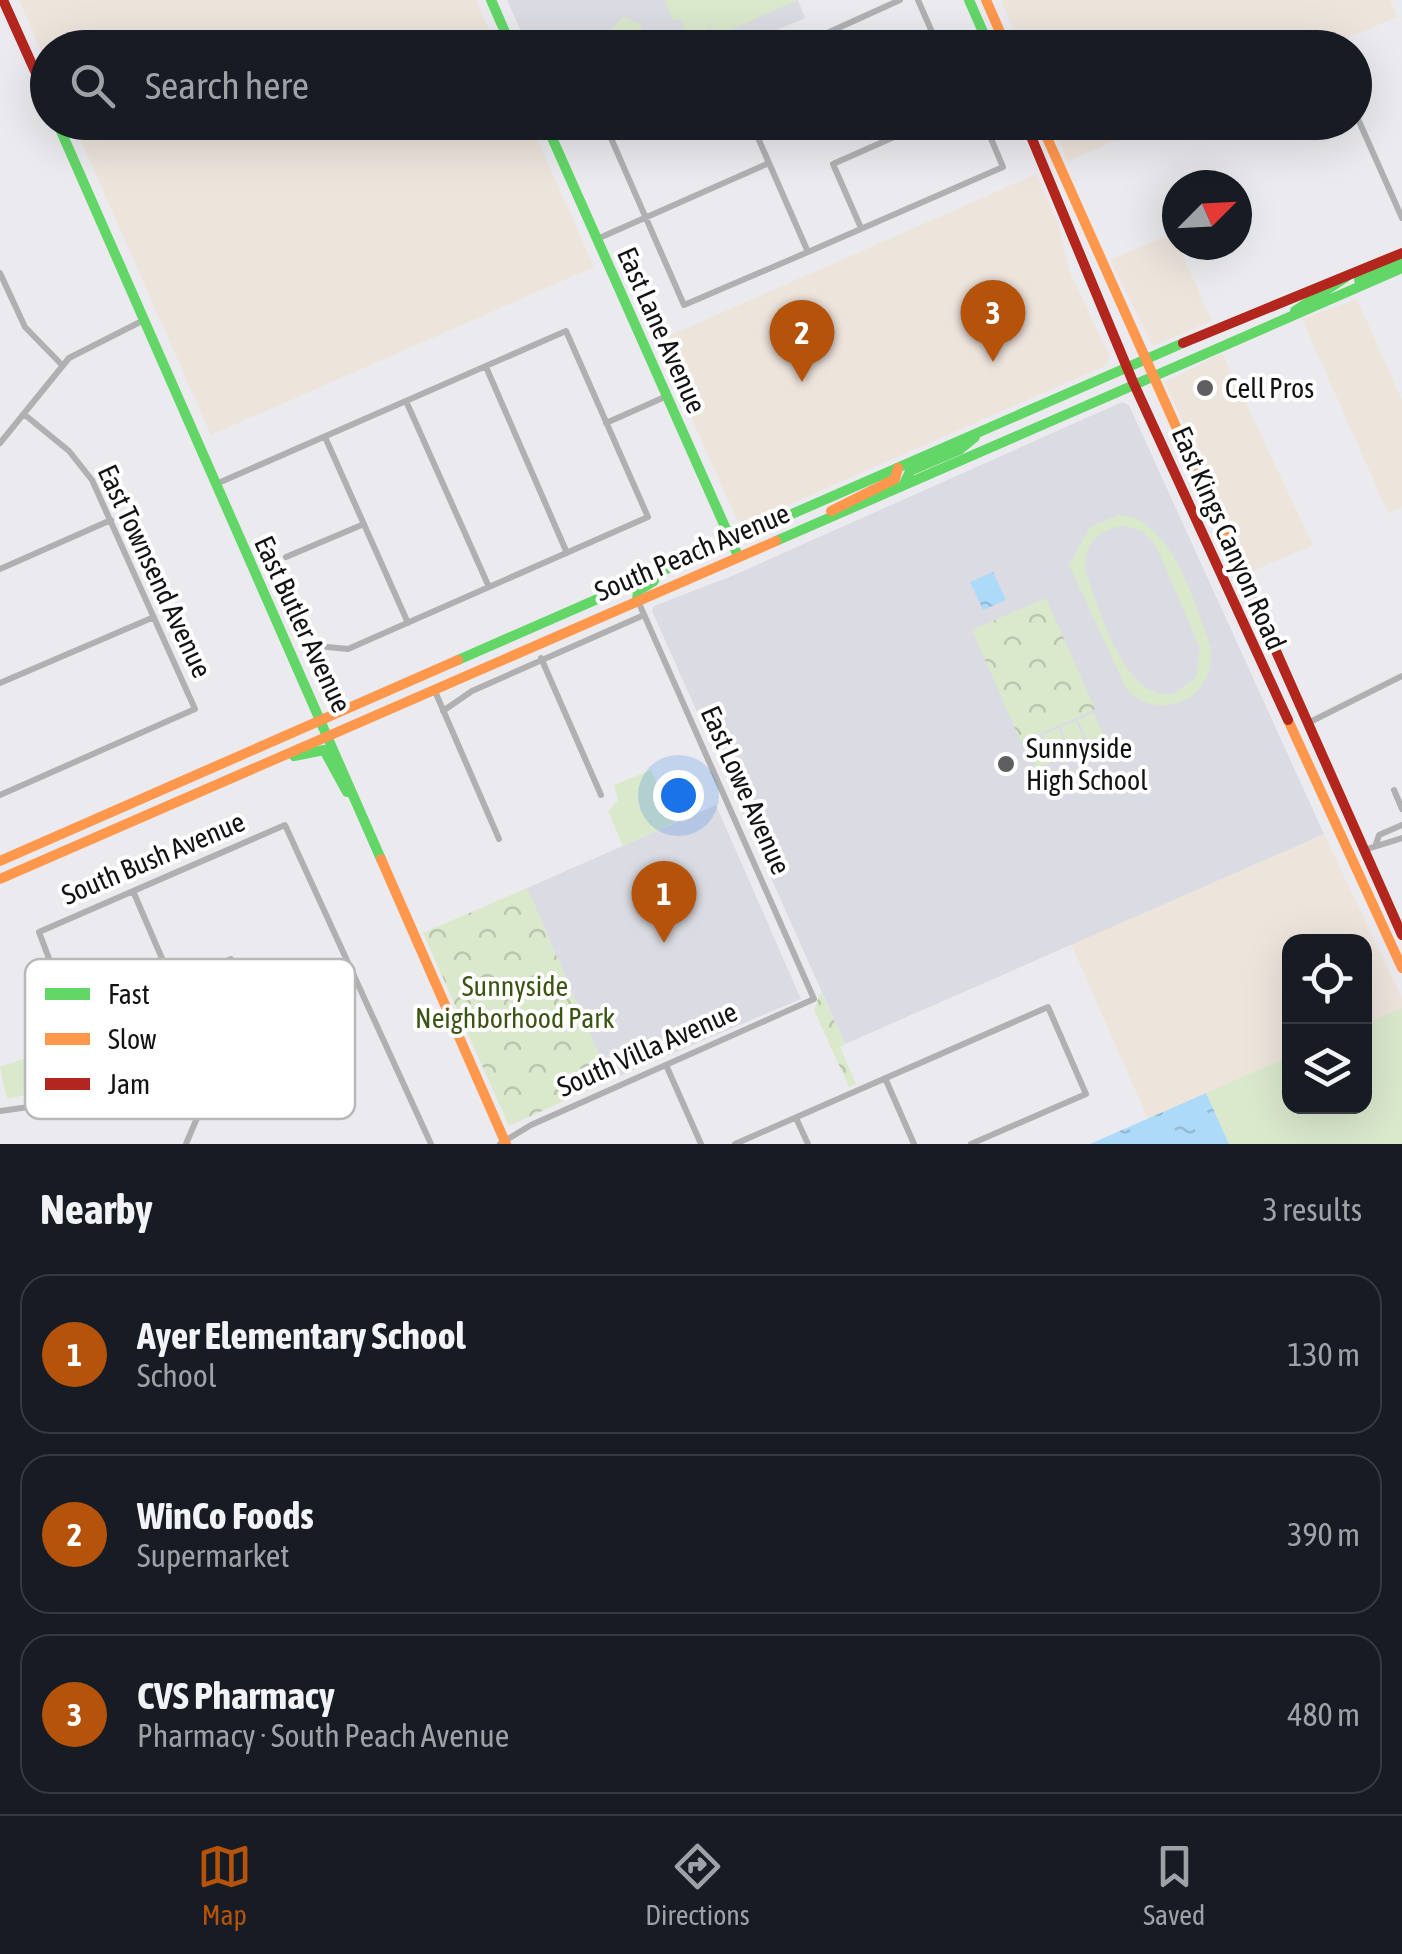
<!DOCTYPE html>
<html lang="en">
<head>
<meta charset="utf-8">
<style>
	:root { --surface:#171b24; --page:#242831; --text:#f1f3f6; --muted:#9ea1a6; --line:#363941; --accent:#b45309 }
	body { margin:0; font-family:"Asap Condensed",sans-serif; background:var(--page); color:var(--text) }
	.controls { position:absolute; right:30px; bottom:30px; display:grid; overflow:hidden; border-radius:20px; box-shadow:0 10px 40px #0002 }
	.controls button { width:90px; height:90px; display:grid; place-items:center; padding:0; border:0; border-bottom:2px solid var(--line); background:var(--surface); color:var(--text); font:50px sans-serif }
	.compass { position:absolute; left:1162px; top:170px; width:90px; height:90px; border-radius:50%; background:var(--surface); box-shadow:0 10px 40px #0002; rotate:66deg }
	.you { position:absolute; left:678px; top:795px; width:35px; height:35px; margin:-25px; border:8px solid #fff; border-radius:50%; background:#1a73e8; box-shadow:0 0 0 15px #1a73e833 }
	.badge { display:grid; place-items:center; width:65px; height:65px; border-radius:50%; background:var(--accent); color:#fff; font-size:32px; font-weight:700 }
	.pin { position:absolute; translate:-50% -82px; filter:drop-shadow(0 2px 5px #0008) }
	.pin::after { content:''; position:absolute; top:52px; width:35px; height:30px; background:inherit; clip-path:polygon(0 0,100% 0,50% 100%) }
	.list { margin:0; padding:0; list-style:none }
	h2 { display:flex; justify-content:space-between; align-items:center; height:130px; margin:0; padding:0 40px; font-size:42px }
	h2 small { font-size:32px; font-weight:400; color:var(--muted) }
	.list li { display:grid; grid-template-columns:65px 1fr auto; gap:30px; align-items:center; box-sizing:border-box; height:160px; margin:0 20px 20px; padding:0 20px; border:2px solid var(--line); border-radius:30px }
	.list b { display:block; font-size:38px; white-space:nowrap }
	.list p { margin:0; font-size:32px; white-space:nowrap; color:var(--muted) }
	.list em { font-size:32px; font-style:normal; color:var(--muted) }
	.icon { flex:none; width:55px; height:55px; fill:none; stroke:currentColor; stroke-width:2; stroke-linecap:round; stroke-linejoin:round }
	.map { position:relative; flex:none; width:1402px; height:1144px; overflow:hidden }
	.search { position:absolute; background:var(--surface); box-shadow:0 10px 40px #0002; left:30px; right:30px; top:30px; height:110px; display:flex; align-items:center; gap:25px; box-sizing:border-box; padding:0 35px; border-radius:55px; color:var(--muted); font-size:38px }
	.sheet { height:670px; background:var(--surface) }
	nav { display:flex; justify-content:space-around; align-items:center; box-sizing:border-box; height:140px; border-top:2px solid var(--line); background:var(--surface); font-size:28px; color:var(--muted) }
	nav a { display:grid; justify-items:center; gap:5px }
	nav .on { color:var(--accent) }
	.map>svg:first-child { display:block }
	.commercial { fill:#ede4dc }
	.built { fill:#dbdbe3 }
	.grass { fill:#dae8cc; fill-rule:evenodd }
	.park { fill:url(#park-crowns) }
	.water { fill:url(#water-ripples) }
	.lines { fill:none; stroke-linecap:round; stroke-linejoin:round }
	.street { stroke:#b0b0b2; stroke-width:6 }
	.fast { stroke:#63d668; stroke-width:10 }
	.slow { stroke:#ff974d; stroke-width:10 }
	.jam { stroke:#b3261e; stroke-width:10 }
	.poi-dot { fill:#5f5f62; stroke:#fff; stroke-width:4 }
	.labels { text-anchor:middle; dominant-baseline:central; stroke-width:8; stroke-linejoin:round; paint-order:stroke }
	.street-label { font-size:28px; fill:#131316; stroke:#fff }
	.poi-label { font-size:28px; fill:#131316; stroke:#fff; text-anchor:start }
	.park-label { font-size:28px; fill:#3c5413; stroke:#fff }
	.key { fill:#fff; stroke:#b8b8b9; stroke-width:2.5 }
	.key-label { font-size:28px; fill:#131316 }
</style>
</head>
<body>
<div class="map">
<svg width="1402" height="1144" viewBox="0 0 1402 1144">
	<defs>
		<pattern id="park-crowns" width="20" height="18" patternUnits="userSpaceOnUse" patternTransform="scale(2.5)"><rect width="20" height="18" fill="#dae8cc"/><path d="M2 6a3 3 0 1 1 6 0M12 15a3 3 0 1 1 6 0" fill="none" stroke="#bac6ae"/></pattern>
		<pattern id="water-ripples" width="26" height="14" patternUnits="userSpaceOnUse" patternTransform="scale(2.5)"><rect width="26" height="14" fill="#aedaf9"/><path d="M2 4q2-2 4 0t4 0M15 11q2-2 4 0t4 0" fill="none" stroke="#95bad5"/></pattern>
	</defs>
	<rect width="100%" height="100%" fill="#ebebef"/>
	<path class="commercial" d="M 19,0 L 476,0 L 497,47 L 48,48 L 47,65 Z
		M 1001,0 L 1390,0 L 1397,17 L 1327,47 L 1021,48 Z
		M 73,123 L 530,123 L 594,267 L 211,435 Z
		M 1053,123 L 1155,123 L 1067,162 Z
		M 1037,174 L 1059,226 L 1069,270 L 1110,357 L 1107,365 L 745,524 L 737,520 L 657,341 Z
		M 1173,233 L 1212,321 L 1153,346 L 1110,260 Z
		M 1357,299 L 1402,400 L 1402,507 L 1388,513 L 1302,319 Z
		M 1222,353 L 1313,545 L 1251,572 L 1165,382 Z
		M 1324,834 L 1402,998 L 1402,1008 L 1365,1024 L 1364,942 L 1290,942 L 1289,1057 L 1148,1119 L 1071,944 Z"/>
	<path class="built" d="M 507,0 L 798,0 L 805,18 L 737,47 L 528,47 Z
		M 1122,402 L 1129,405 L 1324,834 L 845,1044 L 652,611 L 654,606 L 732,576 Z
		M 716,805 L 801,999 L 610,1080 L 527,888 Z"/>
	<path class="grass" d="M 665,0 L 798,0 L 744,24 L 738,13 L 707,27 L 715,46 L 692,47 L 680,19 L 673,21 Z
		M 624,17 L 640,24 L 645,37 L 641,47 L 602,47 L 599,40 Z
		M 1118,515 C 1170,515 1195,603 1210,645 C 1219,696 1163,725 1127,690 L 1069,565 L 1090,527 ZM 1125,526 L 1142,531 L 1155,544 L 1200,648 L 1196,677 L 1173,694 C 1124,701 1100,611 1086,573 C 1082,546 1098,528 1125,526 Z
		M 1094,713 L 1105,739 L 1090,746 L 1078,720 Z
		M 1076,721 L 1087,747 L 1072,753 L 1060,727 Z
		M 1058,728 L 1069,754 L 1054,761 L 1042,735 Z
		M 1040,736 L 1051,762 L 1036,769 L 1024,743 Z
		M 651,770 L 674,823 L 623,846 L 608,811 L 618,800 L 614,785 Z
		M 1402,1008 L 1402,1144 L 1229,1144 L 1206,1093 L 1289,1057 L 1290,1106 L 1364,1106 L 1365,1024 Z
		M 37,1054 L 48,1090 L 7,1099 L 0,1067 Z"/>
	<path class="park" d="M 739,12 L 744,24 L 715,37 L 710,26 Z
		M 1046,598 L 1095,709 L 1021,742 L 972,630 Z
		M 527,888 L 610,1080 L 509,1126 L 423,933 Z
		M 821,992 L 845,1044 L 840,1047 L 856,1084 L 849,1087 L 814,1010 Z"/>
	<path class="water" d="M 993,572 L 1006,600 L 983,610 L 970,582 Z
		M 1206,1093 L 1229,1144 L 1090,1144 Z"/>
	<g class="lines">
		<path class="street" d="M 918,0 L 939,48
			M 794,48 L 900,0
			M 1354,110 L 1402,218
			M 621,122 L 607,129 L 684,305 L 808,252
			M 751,122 L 769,163
			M 824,122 L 830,136 L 862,122
			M 989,134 L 1014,122
			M 861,228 L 833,164 L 928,122
			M 597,239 L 769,163 L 808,252 L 1003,167 L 984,122
			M 0,273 L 25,327 L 62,365
			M 486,367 L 567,553
			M 406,401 L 489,587
			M 606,423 L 667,396
			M 325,437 L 408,623
			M 0,443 L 69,358 L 144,320
			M 216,484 L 566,331 L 648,517 L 348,649 L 327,647
			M 286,557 L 364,524
			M 0,569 L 111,520
			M 541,658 L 601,795
			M 0,683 L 154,617
			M 434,689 L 499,839
			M 443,711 L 472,691 L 644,615
			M 1308,723 L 1402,676
			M 1394,790 L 1402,809
			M 0,795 L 195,709 L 92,480 L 69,451 L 25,415
			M 1376,844 L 1379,835 L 1402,825
			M 1364,850 L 1402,838
			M 133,891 L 173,984 L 198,1076
			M 173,984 L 231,959
			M 666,1065 L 701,1144
			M 885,1078 L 914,1144
			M 0,1111 L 36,1106 L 95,1081 L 39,932 L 285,825 L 431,1144
			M 796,1118 L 808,1144
			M 186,1144 L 197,1118 L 198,1076 L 225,1072 L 272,1053
			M 500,1144 L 531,1125 L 814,999 L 638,601
			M 735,1144 L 1048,1007 L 1086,1094 L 971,1144"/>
		<path class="fast" d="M 491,0 L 512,48
			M 969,0 L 990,48
			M 57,122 L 381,859
			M 545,122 L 738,556
			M 1359,280 L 1402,260
			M 1295,311 L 1346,277
			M 904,484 L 910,471 L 959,450 L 975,437
			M 776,541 L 1402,268
			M 637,600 L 638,591 L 654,581
			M 458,660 L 1183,343
			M 294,756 L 324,750 L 347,792"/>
		<path class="slow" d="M 986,0 L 1007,48
			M 1040,122 L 1248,588
			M 831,511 L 895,479 L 898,468
			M 1288,720 L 1402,968
			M 381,859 L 506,1144
			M 0,861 L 458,660
			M 0,879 L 776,541"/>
		<path class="jam" d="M 3,0 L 48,100
			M 1025,122 L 1133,382 L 1288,720
			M 1183,343 L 1402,253
			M 1248,588 L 1402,935"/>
	</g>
	<g class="poi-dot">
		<circle cx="1205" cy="388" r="10"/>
		<circle cx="1006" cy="764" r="10"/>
	</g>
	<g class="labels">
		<g class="street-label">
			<text transform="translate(662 330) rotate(66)">East Lane Avenue</text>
			<text transform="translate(1229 538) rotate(66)">East Kings Canyon Road</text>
			<text transform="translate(692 552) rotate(-23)">South Peach Avenue</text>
			<text transform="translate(155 571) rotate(65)">East Townsend Avenue</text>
			<text transform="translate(303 624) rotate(65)">East Butler Avenue</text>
			<text transform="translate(746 790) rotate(66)">East Lowe Avenue</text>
			<text transform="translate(153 858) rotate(-23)">South Bush Avenue</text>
			<text transform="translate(647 1049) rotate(-24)">South Villa Avenue</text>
		</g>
		<g class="poi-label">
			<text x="1225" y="388">Cell Pros</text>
			<text x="1026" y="748">Sunnyside<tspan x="1026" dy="32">High School</tspan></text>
		</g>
		<g class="park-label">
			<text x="515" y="986">Sunnyside<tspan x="515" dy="32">Neighborhood Park</tspan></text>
		</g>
	</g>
	<rect x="25" y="959" width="330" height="160" rx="15" class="key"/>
	<rect x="45" y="988" width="45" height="12" fill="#63d668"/>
	<rect x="45" y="1033" width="45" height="12" fill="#ff974d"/>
	<rect x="45" y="1078" width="45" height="12" fill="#b3261e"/>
	<g class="key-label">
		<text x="108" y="1004">Fast</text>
		<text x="108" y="1049">Slow</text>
		<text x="108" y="1094">Jam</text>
	</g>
</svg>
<div class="controls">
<button><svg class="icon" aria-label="locate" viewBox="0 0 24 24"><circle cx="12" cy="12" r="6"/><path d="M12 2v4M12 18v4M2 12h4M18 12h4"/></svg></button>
<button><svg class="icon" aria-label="layers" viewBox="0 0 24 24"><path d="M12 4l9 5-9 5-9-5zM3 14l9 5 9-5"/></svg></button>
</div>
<svg class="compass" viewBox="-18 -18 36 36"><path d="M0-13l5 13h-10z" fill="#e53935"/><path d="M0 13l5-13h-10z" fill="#9ea1a6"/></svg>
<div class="you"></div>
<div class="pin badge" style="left:664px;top:943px">1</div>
<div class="pin badge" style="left:802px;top:382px">2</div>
<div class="pin badge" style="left:993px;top:362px">3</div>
<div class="search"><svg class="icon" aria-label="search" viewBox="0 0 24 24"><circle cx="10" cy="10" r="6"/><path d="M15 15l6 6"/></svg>Search here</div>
</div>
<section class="sheet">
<h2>Nearby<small>3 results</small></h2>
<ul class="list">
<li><span class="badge">1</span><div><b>Ayer Elementary School</b><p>School</p></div><em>130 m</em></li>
<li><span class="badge">2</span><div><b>WinCo Foods</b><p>Supermarket</p></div><em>390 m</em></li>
<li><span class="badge">3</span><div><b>CVS Pharmacy</b><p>Pharmacy · South Peach Avenue</p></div><em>480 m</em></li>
</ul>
</section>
<nav>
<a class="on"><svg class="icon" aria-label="map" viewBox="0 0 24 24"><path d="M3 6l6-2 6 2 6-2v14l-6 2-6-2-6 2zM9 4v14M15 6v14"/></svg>Map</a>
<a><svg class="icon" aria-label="directions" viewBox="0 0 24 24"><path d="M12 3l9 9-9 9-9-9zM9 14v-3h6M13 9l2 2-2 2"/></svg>Directions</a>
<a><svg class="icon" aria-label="saved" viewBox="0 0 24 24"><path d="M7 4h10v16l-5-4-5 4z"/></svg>Saved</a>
</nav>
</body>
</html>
